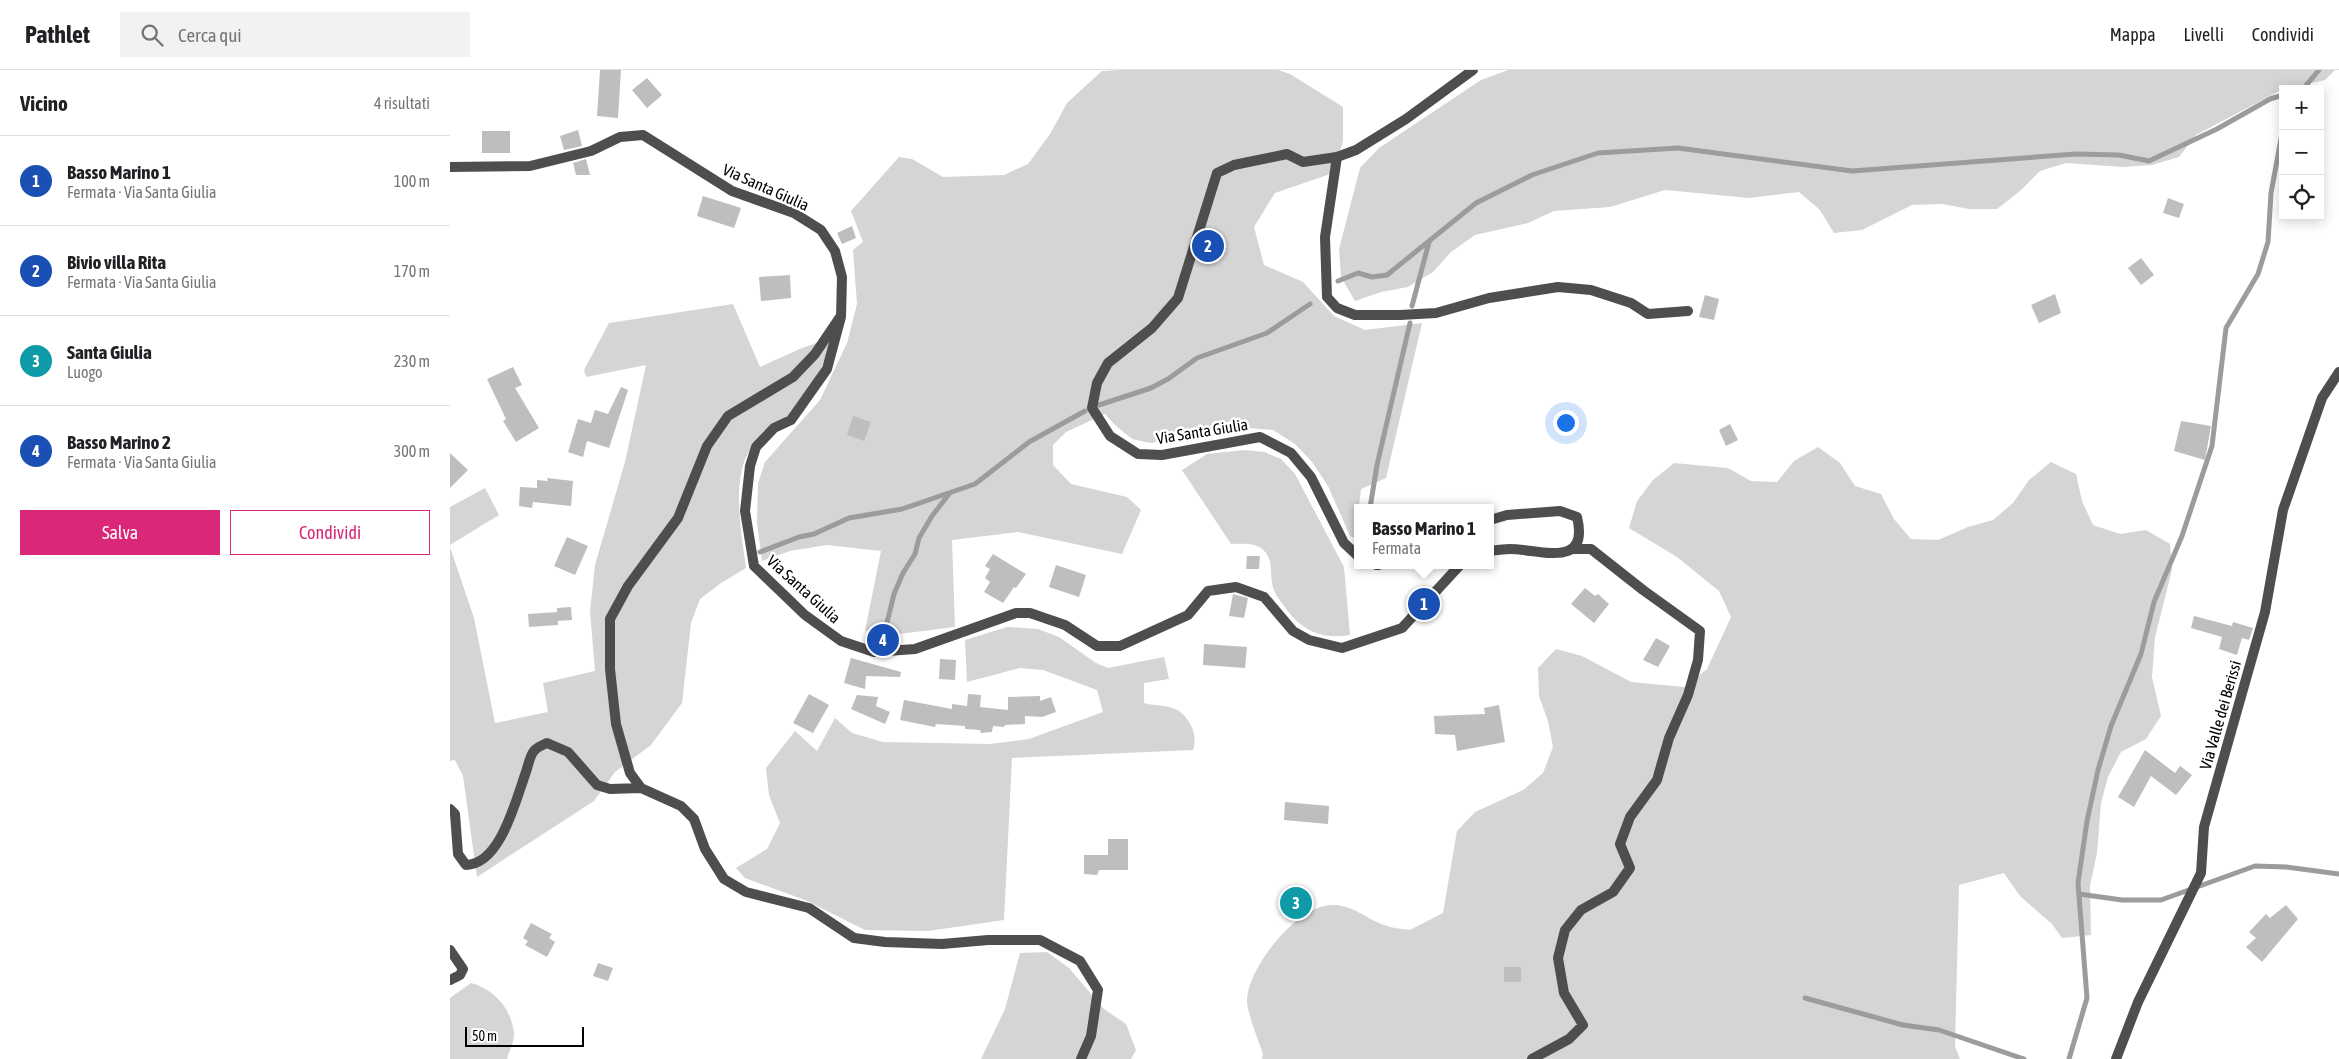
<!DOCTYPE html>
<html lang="it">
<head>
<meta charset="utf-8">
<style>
	:root { --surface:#fff; --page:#f2f2f2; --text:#202124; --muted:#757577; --line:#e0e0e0; --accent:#db2777 }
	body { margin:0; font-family:"Asap Condensed",sans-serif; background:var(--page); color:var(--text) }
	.controls { position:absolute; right:15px; top:15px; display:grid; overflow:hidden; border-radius:0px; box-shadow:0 2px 12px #0003 }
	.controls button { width:45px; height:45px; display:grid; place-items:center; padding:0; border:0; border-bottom:1px solid var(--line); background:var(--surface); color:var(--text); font:25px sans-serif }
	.scale { position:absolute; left:15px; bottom:12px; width:119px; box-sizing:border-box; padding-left:5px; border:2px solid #000; border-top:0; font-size:14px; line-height:18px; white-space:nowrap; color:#000; -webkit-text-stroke:4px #fff; paint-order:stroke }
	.you { position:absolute; left:1115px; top:352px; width:18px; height:18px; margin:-12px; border:4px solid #fff; border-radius:50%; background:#1a73e8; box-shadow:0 0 0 8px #1a73e833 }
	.badge { display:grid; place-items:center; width:32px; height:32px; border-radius:50%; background:var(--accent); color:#fff; font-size:16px; font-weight:700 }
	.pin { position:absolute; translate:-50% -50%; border:2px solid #fff; box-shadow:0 1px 5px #0006 }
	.popup { position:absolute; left:904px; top:434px; width:140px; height:65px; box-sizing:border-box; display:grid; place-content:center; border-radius:0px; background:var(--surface); filter:drop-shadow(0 1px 4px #0005); font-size:16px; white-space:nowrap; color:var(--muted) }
	.popup b { font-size:19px; color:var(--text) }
	.popup::after { content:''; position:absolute; left:50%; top:100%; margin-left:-10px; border:10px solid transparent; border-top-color:var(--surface) }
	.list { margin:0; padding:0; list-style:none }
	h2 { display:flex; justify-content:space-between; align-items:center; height:65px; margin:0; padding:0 20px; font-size:21px }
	h2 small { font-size:16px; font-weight:400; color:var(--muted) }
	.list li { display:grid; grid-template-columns:32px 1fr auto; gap:15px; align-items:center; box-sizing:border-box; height:90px; padding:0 20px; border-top:1px solid var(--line) }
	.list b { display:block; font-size:19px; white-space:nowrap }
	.list p { margin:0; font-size:16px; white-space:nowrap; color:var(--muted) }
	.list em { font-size:16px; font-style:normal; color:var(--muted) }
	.actions { display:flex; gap:10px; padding:15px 20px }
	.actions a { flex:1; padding:11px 0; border:1px solid var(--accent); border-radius:0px; text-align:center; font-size:18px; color:var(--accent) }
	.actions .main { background:var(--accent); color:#fff }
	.icon { flex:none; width:28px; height:28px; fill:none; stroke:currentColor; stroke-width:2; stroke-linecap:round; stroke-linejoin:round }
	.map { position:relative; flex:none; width:1889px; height:989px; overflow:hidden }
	header { display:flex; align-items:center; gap:30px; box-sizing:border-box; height:70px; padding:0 25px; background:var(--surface); border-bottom:1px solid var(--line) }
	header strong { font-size:24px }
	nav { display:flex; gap:28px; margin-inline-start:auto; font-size:18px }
	.search { width:350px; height:45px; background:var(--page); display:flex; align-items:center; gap:12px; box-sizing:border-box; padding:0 18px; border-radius:0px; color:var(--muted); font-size:19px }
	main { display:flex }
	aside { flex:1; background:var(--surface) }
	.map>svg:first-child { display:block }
	.green { fill:#d5d5d5 }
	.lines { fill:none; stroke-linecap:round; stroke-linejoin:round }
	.stream { stroke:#9c9c9c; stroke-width:5 }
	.building { fill:#bebebe }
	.minor { stroke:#4e4e4e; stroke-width:10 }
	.tertiary { stroke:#4e4e4e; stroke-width:10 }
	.labels { text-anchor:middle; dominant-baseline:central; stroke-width:5; stroke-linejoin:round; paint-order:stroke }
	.street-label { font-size:16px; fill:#000; stroke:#fff }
</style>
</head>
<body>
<header>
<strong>Pathlet</strong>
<div class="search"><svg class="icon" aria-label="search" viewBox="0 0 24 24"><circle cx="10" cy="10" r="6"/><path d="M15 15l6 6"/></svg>Cerca qui</div>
<nav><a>Mappa</a><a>Livelli</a><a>Condividi</a></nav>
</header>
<main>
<aside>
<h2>Vicino<small>4 risultati</small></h2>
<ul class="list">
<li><span class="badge" style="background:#1a4fb4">1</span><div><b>Basso Marino 1</b><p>Fermata · Via Santa Giulia</p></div><em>100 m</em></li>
<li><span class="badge" style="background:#1a4fb4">2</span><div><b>Bivio villa Rita</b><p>Fermata · Via Santa Giulia</p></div><em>170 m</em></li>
<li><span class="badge" style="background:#0f9aa8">3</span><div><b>Santa Giulia</b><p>Luogo</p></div><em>230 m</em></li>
<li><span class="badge" style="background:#1a4fb4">4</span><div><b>Basso Marino 2</b><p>Fermata · Via Santa Giulia</p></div><em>300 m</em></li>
</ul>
<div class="actions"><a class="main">Salva</a><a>Condividi</a></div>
</aside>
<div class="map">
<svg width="1889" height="989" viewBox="0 0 1889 989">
	<rect width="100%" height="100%" fill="#fff"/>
	<path class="green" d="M 669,0 L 828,0 L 840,4 L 893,37 L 893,71 L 883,103 L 825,123 L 804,157 L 814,195 L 853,212 L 884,246 L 915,260 L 972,253 L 936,408 L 911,419 L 905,468 L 900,466 L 878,416 L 862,392 L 845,374 L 823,360 L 798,358 L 700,373 L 682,369 L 664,354 L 655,344 L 616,362 L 603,375 L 603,395 L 621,414 L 677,427 L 691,440 L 672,484 L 568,462 L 502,470 L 505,557 L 449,564 L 415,561 L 431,481 L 377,475 L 340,481 L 312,491 L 307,453 L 308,413 L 315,392 L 370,330 L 397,273 L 407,234 L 403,180 L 413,172 L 401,141 L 449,87 L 462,89 L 493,107 L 554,105 L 578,94 L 600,64 L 617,33 L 652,1 Z
		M 1058,0 L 1885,0 L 1875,10 L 1833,19 L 1746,65 L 1729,87 L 1702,95 L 1673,97 L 1616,93 L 1590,101 L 1570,121 L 1547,139 L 1519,139 L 1492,134 L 1462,135 L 1412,160 L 1384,163 L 1370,140 L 1349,122 L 1299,128 L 1215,120 L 1160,137 L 1104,141 L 1078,153 L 1025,165 L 1001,182 L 983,202 L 958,217 L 931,222 L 905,231 L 891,207 L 889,179 L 910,98 L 929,78 L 1031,10 Z
		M 283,234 L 310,297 L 352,278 L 381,268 L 382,271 C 372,298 361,326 340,347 C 329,358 309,365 301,378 C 280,409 292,463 296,498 L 271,513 L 250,529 L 241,553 L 232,633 L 201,675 L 165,702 L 144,731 L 27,807 L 13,706 L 5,690 L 0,691 L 0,477 L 24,548 L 45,653 L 98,642 L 93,613 L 145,601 L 140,541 L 145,495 L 175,392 L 196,295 L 136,307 L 134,300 L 159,253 Z
		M 1368,377 L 1390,393 L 1405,416 L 1431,424 L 1444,449 L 1461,469 L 1488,470 L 1518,457 L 1543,450 L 1563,433 L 1579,410 L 1601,392 L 1626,404 L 1632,431 L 1643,455 L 1670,464 L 1696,460 L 1720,474 L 1722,500 L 1705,567 L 1702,607 L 1711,646 L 1696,669 L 1671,682 L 1658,707 L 1651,733 L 1647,783 L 1640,816 L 1641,865 L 1612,868 L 1602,854 L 1570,826 L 1554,803 L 1509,815 L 1505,976 L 1510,989 L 812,989 L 813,984 C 809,972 796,940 797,929 C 799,896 849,832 885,835 C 904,836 917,849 934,855 C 942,858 951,859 960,860 L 993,843 L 1007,761 L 1025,742 L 1073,720 L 1093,703 L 1103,677 L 1098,651 L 1089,626 L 1088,598 L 1106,579 L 1132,586 L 1181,612 L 1235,617 L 1257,599 L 1281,547 L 1269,521 L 1227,487 L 1179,458 L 1187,431 L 1203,410 L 1224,393 L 1278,398 L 1301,411 L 1327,412 L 1344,391 Z
		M 795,380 L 814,382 L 831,389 L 845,404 L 894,497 L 900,565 C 869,570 849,559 832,533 C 829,529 825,524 824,520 C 819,508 824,493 816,483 C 808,472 793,474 781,474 L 732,400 L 757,384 Z
		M 35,418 L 49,445 L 0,475 L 0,437 Z
		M 557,557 L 588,559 L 609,567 L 646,593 L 658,598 L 714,587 L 719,609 L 694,613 L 694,633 C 704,636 721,635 729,641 C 741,650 748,666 743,680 L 562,688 L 554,850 L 478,861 L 415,860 L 355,830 L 295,808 L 286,798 L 317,779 L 330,753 L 319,725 L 316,698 L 345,661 L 367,681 L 385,648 L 402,663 L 433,672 L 540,674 L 579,669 L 653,642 L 647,620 L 593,600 L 570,598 L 517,612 L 515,570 Z
		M 597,882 L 619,898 L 654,939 L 676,954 L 686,980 L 681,989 L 531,989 L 555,939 L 570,883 Z
		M 21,913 C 44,919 61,938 64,963 C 65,970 59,981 57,989 L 0,989 L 0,928 Z"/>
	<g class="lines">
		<path class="stream" d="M 1853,19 L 1869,0
			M 888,211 L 908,203 L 922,207 L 937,205 L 1026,133 L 1082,105 L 1148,83 L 1228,78 L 1402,101 L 1626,84 L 1669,85 L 1699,91 L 1767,59 L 1820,29 L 1833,25
			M 962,236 L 979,172
			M 649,335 L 701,318 L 718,309 L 747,288 L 817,263 L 860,234
			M 920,438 L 927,395 L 960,253
			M 310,482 L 349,467 L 364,464 L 399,448 L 452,439 L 525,414 L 579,372 L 635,341
			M 436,557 L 444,524 L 453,503 L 465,484 L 469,468 L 482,446 L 499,424
			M 1629,824 L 1672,830 L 1711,830 L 1805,796 L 1836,797 L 1889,804
			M 1355,928 L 1453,955 L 1489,960 L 1574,989
			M 1619,989 L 1637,928 L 1628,813 L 1637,751 L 1648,700 L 1661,656 L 1691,584 L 1704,532 L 1732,466 L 1762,376 L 1776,258 L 1808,204 L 1818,172 L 1821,123 L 1833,58"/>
	</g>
	<path class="building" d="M 150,0 L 171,0 L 168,48 L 147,46 Z
		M 197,8 L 212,25 L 197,38 L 182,20 Z
		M 128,60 L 132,76 L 114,80 L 110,66 Z
		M 32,61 L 60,61 L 60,83 L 32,83 Z
		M 136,89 L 140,105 L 126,105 L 123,93 Z
		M 253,126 L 291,138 L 284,158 L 247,146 Z
		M 1718,128 L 1734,134 L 1729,148 L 1713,143 Z
		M 402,156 L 406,168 L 392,174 L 387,163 Z
		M 1691,188 L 1704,205 L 1691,215 L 1678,198 Z
		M 340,205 L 341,228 L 311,231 L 309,207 Z
		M 1605,224 L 1611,243 L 1589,253 L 1581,235 Z
		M 1255,225 L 1269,229 L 1264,250 L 1249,247 Z
		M 63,297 L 72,315 L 65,318 L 89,358 L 66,372 L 53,351 L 56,349 L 37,309 Z
		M 171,317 L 178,320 L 159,378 L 137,371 L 133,387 L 118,382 L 128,349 L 141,353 L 145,340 L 158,344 Z
		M 403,346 L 421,352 L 414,371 L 397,365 Z
		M 1731,351 L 1761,356 L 1755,390 L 1724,381 Z
		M 1280,354 L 1288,370 L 1276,376 L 1269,360 Z
		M 0,383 L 18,400 L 0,418 Z
		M 97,408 L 123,411 L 121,436 L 83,432 L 82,438 L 69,436 L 70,417 L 87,418 L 87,410 L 98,411 Z
		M 117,467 L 138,476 L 125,505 L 104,496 Z
		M 543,484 L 576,504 L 566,518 L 564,517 L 553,533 L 534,522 L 540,512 L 535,508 L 540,499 L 535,496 Z
		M 797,486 L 810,486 L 809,499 L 796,499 Z
		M 606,495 L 636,505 L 629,527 L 599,517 Z
		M 1135,518 L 1145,526 L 1148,524 L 1159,534 L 1144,553 L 1121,534 Z
		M 783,524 L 798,528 L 794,548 L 779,546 Z
		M 121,537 L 122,550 L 108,551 L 108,555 L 79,557 L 78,544 L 107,542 L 107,538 Z
		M 1744,546 L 1782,556 L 1783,552 L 1803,558 L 1799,570 L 1792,568 L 1787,585 L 1769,579 L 1772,567 L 1741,558 Z
		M 1206,568 L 1220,576 L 1208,597 L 1193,590 Z
		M 754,574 L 797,577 L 795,598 L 753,595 Z
		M 401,588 L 451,602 L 450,607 L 416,606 L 415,619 L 394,613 Z
		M 490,589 L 506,590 L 505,610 L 489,609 Z
		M 359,624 L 379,635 L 363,663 L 343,653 Z
		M 518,624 L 531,625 L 530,637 L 558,640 L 558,627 L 590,626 L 590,631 L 601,627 L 606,642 L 592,647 L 575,646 L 575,654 L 555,655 L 554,657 L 543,656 L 542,662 L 531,663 L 530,660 L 515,659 L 515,656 L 486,654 L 485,657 L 450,650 L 454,630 L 502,639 L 502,634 L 517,636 Z
		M 407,625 L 428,627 L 426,636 L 440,642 L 435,654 L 401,639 Z
		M 1049,635 L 1055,672 L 1007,681 L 1005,665 L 985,664 L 984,646 L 1035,644 L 1034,638 Z
		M 1695,680 L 1725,703 L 1730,696 L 1742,705 L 1726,725 L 1701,706 L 1684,737 L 1668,727 Z
		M 835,732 L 879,736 L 878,754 L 834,750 Z
		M 658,769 L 678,769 L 678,800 L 649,800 L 647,805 L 634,804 L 634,785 L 658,785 Z
		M 1836,835 L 1848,849 L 1812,892 L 1796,877 L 1806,868 L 1799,862 L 1816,844 L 1820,848 Z
		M 81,853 L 102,864 L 99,868 L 105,872 L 97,887 L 75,875 L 78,871 L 73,868 Z
		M 148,893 L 163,898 L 158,911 L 143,906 Z
		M 1054,897 L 1071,897 L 1071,912 L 1054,912 Z"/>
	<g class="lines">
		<path class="minor" d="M 887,87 L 875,167 L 877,227 L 887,238 L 905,245 L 950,245 L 986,243 L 1039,228 L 1108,217 L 1141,220 L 1181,233 L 1198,244 L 1238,241
			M 390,247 L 365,284 L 343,307 L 278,346 L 257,376 L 228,448 L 178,516 L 160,549 L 160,599 L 166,654 L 180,703 L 191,718 L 231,736 L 244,749 L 255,779 L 274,809 L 296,822 L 359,838 L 404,868 L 435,872 L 492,874 L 538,870 L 590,870 L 630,891 L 648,920 L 641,966 L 631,989
			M 0,739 L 5,744 L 8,784 L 16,795 C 51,794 66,729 76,702 C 78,696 80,685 84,681 C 87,677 93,675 97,673 L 118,682 L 147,715 L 160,719 L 191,718
			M 0,880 L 13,899 L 10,905 L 0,910
			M 1666,989 L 1688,932 L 1751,803 L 1754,757 L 1815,542 L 1833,440 L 1872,328 L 1889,302"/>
		<path class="tertiary" d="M 0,97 L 80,96 L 141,81 L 170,67 L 193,65 L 282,121 L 344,143 L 371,160 L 385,181 L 392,207 L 391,247 L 377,299 L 341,350 L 324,358 L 306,377 L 300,396 L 295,441 L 304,496 L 355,545 L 391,571 L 424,582 L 465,579 L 566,543 L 580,543 L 615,555 L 647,576 L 670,576 L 738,545 L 758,521 L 786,517 L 814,527 L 843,561 L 859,570 L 892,578 L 952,558 L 1010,495
			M 1040,450 L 1057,445 L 1110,441 L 1127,447 C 1140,500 1089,479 1060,479 C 1053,479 1047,480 1040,481
			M 908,486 L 894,473 L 861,407 L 841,383 L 810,367 L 712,385 L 688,384 L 660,366 L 642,338 L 647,313 L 658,293 L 702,258 L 728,228 L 767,103 L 784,95 L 837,84 L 853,92 L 887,87 L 906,80 L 956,49 L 1023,0
			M 926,495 L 929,495
			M 1082,989 L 1119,969 L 1133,955 L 1114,923 L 1108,888 L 1115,860 L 1131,840 L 1163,822 L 1180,798 L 1170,774 L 1180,747 L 1207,710 L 1219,668 L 1238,625 L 1248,590 L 1250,561 L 1193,520 L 1141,479 L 1122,479"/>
	</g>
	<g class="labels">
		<g class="street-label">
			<text transform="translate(316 117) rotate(24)">Via Santa Giulia</text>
			<text transform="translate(752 361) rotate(-9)">Via Santa Giulia</text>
			<text transform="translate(354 519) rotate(42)">Via Santa Giulia</text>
			<text transform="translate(1770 645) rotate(-74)">Via Valle dei Berissi</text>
		</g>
	</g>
</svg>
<div class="controls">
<button>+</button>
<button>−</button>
<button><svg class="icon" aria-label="locate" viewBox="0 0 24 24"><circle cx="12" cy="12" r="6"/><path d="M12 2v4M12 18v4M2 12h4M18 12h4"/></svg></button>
</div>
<div class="scale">50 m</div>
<div class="you"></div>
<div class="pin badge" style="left:974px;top:534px;background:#1a4fb4">1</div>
<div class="popup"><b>Basso Marino 1</b>Fermata</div>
<div class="pin badge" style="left:758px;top:176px;background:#1a4fb4">2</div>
<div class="pin badge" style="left:846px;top:833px;background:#0f9aa8">3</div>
<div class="pin badge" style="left:433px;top:570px;background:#1a4fb4">4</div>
</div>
</main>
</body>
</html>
